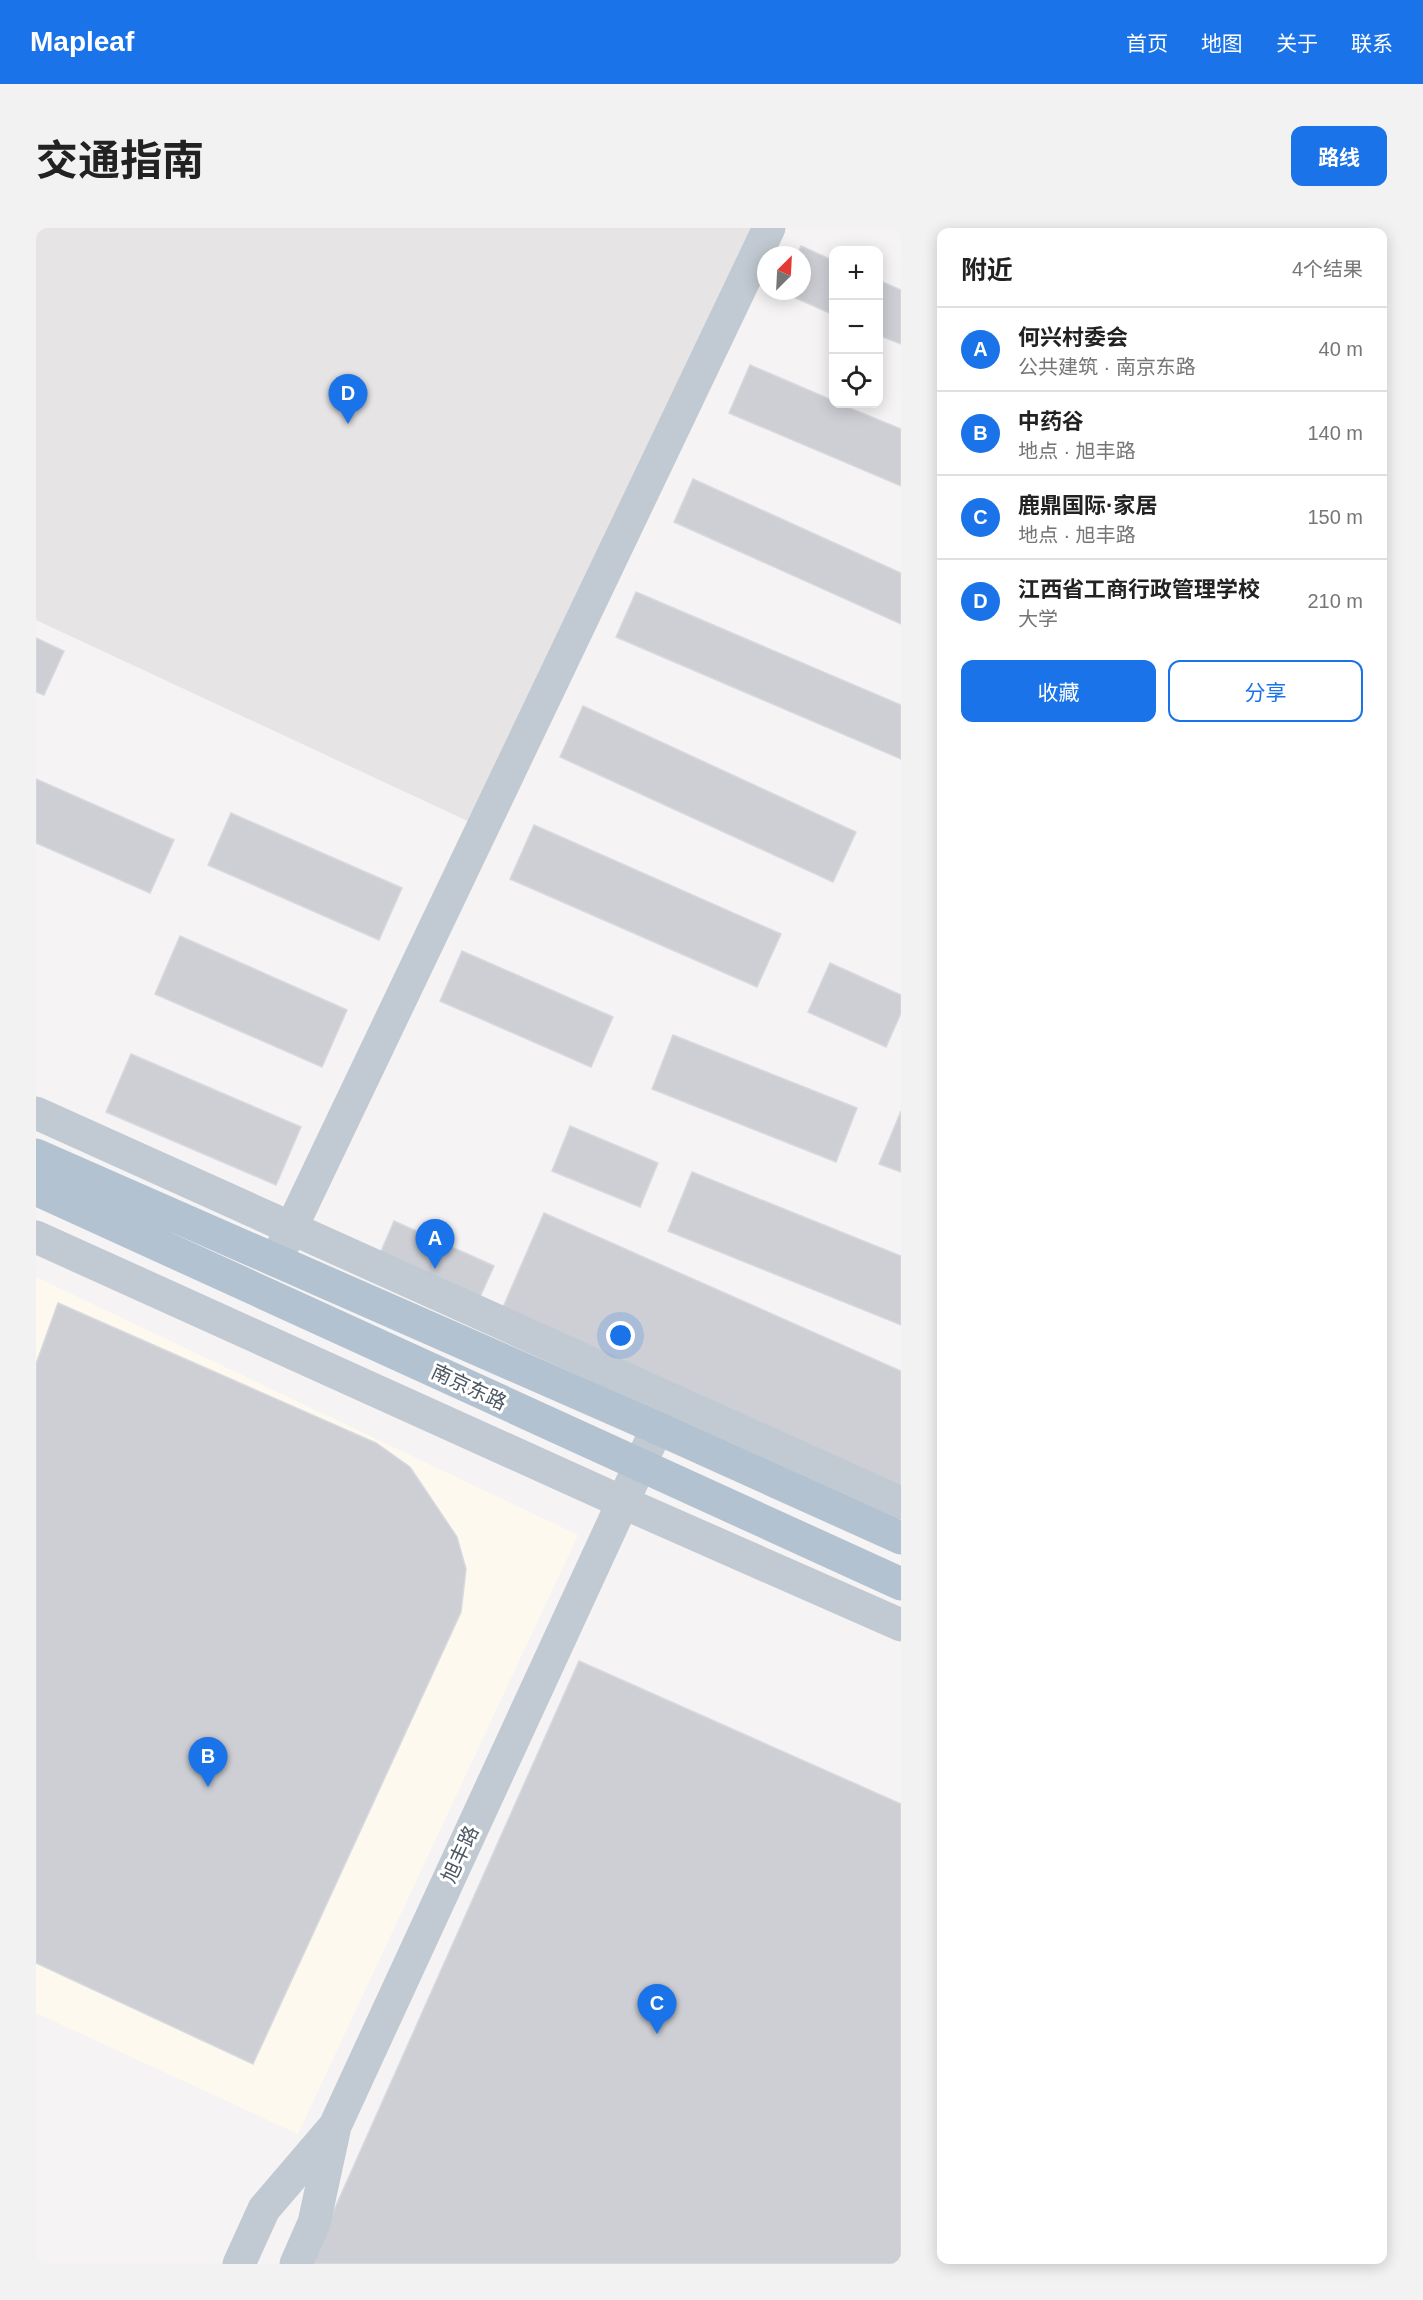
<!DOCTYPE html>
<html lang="zh">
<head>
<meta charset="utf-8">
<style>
	:root { --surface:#fff; --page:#f2f2f2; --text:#222; --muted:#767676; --line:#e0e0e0; --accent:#1a73e8 }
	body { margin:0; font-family:Arial,"Noto Sans SC",sans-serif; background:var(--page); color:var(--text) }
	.controls { position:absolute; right:18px; top:18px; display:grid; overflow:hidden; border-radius:12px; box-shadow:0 3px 15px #0003 }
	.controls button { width:54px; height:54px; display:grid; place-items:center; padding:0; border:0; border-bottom:2px solid var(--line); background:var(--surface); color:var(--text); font:30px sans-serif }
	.compass { position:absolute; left:721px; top:18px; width:54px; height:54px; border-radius:50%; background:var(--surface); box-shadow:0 3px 15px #0003; rotate:24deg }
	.you { position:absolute; left:585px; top:1108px; width:21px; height:21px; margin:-15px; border:4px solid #fff; border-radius:50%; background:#1a73e8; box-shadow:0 0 0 9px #1a73e833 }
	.badge { display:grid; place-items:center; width:39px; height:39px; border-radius:50%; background:var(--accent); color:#fff; font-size:20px; font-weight:700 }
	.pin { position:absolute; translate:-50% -50px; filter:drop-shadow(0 2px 3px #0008) }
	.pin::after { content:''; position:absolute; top:32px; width:21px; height:18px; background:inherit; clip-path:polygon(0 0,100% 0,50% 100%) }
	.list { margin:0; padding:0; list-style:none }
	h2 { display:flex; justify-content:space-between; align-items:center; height:78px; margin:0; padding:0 24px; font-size:26px }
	h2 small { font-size:20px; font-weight:400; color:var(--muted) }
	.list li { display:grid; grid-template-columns:39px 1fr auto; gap:18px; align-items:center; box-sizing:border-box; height:84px; padding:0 24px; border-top:2px solid var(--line) }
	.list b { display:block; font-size:22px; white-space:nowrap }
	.list p { margin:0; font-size:20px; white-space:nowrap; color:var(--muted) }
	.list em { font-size:20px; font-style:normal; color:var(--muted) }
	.actions { display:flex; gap:12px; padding:18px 24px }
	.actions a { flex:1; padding:14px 0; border:2px solid var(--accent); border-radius:12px; text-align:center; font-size:21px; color:var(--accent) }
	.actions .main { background:var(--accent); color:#fff }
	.icon { flex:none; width:33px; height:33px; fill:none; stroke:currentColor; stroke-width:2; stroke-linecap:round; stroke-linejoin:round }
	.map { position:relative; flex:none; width:865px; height:2036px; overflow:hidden; border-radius:12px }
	header { display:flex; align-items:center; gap:36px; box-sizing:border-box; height:84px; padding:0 30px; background:var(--accent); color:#fff }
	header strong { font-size:28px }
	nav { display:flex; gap:33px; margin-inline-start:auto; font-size:21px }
	.intro { display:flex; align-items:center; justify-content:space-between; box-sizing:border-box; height:144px; padding:0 36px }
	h1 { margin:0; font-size:42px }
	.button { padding:15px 27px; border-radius:12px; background:var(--accent); color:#fff; font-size:21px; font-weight:700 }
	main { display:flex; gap:36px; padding:0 36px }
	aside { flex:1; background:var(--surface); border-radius:12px; box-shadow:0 3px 15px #0003 }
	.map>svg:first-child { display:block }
	.commercial { fill:#fdf9ef }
	.education { fill:#e6e4e5 }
	.building { fill:#cdcfd5; stroke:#d7d9de; stroke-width:1.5 }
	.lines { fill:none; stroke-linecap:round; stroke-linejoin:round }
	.minor { stroke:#c1cad2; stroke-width:33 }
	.major { stroke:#b3c2d1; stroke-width:33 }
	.labels { text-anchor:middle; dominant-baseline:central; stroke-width:6; stroke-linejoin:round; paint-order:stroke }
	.street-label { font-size:20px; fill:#4a5661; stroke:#fff }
</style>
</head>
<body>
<header>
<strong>Mapleaf</strong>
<nav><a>首页</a><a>地图</a><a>关于</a><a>联系</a></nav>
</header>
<div class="intro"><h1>交通指南</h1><a class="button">路线</a></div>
<main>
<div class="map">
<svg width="865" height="2036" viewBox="0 0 865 2036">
	<rect width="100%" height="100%" fill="#f5f3f3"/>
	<path class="commercial" d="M 0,1049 L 542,1307 L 262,1906 L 0,1785 Z"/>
	<path class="education" d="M 0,0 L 716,0 L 438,596 L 0,392 Z"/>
	<path class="building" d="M 765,18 L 798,33 L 798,87 L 744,63 L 766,63 L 766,27 L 761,27 Z
		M 842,52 L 865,62 L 865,116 L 842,107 Z
		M 714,137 L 798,173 L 798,176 L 804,176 L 865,201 L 865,258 L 693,185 Z
		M 657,251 L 865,345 L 865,396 L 638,294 Z
		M 600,364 L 865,477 L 865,531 L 580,409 Z
		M 0,410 L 28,423 L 8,467 L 0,464 Z
		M 547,478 L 820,604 L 797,654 L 524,529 Z
		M 0,551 L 138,612 L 114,665 L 0,615 Z
		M 195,585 L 366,660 L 343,712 L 172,637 Z
		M 498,597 L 745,706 L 721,759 L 474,651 Z
		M 144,708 L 311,782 L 286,839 L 119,766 Z
		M 426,723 L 577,789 L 555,839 L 404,773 Z
		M 794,735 L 865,767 L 865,785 L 850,819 L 772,784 Z
		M 637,807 L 821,880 L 800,934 L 616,861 Z
		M 95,826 L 265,899 L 240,957 L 70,884 Z
		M 865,883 L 865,944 L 843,936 Z
		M 534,898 L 622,935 L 604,979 L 516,943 Z
		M 656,944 L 865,1028 L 865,1097 L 632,1003 Z
		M 508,985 L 865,1143 L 865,1264 L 464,1086 Z
		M 358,993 L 458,1038 L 439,1080 L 340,1035 Z
		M 22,1075 L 340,1215 L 374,1239 L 421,1309 L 430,1341 L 425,1384 L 217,1836 L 0,1735 L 0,1136 Z
		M 543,1433 L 865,1576 L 865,2036 L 274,2036 Z"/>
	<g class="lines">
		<path class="minor" d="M 0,885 L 865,1275
			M 0,1009 L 586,1274 L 865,1397
			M 240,1032 L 733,0
			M 203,2036 L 228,1981 L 299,1898 L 621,1200
			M 260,2036 L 278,1995 L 298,1903"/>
		<path class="major" d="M 0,927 L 621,1200 L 865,1310
			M 0,961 L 865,1356"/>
	</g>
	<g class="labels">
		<g class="street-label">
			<text transform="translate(433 1159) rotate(25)">南京东路</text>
			<text transform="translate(424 1626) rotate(-65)">旭丰路</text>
		</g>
	</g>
</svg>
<div class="controls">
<button>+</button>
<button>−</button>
<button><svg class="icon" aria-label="locate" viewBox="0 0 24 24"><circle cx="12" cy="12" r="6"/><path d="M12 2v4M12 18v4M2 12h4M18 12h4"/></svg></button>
</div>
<svg class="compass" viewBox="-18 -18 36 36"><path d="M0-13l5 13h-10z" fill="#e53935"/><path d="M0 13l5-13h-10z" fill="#767676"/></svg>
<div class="you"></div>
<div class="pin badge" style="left:399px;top:1041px">A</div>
<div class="pin badge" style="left:172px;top:1559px">B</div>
<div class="pin badge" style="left:621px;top:1806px">C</div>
<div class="pin badge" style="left:312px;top:196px">D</div>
</div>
<aside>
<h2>附近<small>4个结果</small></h2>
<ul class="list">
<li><span class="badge">A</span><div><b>何兴村委会</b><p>公共建筑 · 南京东路</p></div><em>40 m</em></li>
<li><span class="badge">B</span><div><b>中药谷</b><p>地点 · 旭丰路</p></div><em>140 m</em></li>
<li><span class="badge">C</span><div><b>鹿鼎国际·家居</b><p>地点 · 旭丰路</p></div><em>150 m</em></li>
<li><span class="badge">D</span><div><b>江西省工商行政管理学校</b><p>大学</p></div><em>210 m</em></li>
</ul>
<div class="actions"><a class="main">收藏</a><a>分享</a></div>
</aside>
</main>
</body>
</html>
